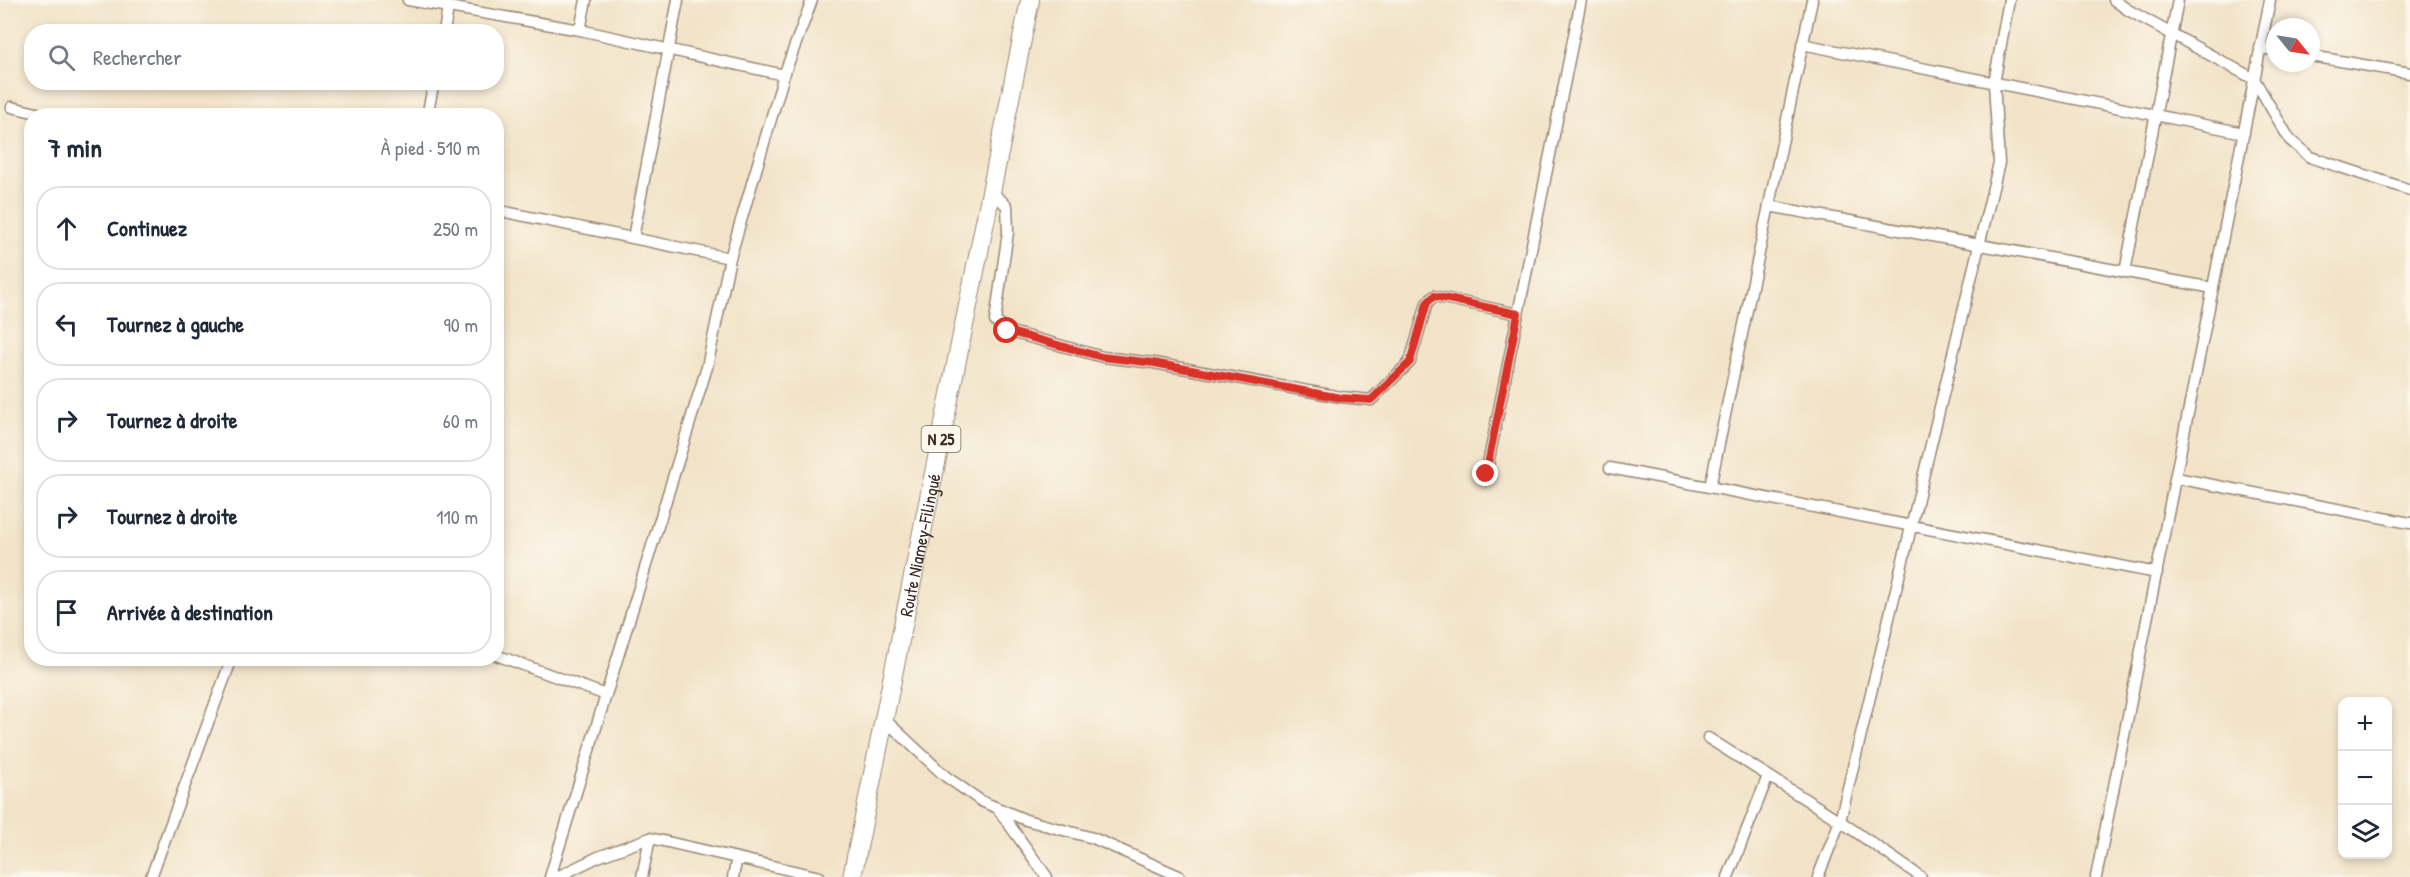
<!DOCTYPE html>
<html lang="fr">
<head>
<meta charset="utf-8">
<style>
	:root { --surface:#fff; --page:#f6f6f7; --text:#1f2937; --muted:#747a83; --line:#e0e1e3 }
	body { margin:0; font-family:"Patrick Hand",sans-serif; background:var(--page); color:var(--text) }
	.controls { position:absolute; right:18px; bottom:18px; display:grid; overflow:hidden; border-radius:12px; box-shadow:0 3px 9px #0003 }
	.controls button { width:54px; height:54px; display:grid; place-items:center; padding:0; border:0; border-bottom:2px solid var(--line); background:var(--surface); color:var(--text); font:30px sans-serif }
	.compass { position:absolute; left:2266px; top:18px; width:54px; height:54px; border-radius:50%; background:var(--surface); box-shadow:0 3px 9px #0003; rotate:120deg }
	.stop { position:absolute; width:18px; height:18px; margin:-14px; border:4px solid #d93025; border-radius:50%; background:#fff }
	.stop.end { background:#d93025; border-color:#fff; box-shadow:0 2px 6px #0008 }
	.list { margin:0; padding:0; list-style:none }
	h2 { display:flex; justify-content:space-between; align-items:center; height:78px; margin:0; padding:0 24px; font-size:26px }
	h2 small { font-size:20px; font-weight:400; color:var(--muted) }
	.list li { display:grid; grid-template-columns:39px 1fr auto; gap:18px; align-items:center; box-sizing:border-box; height:84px; margin:0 12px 12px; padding:0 12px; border:2px solid var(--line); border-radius:24px }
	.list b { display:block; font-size:22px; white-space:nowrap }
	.list em { font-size:20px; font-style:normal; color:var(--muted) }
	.icon { flex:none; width:33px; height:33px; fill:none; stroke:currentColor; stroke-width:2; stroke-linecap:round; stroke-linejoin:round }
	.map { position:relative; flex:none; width:2410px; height:877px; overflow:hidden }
	.search { position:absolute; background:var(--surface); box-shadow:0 3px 9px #0003; left:24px; top:24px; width:480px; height:66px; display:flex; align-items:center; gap:15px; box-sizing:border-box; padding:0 21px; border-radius:24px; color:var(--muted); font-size:22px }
	.panel { position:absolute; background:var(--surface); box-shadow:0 3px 9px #0003; left:24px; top:108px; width:480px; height:558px; border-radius:24px }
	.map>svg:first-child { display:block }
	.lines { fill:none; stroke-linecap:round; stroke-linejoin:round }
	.street-casing { stroke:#968673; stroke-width:13 }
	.primary-casing { stroke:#968673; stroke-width:20 }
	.street { stroke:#fff; stroke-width:10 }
	.primary { stroke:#fff; stroke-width:18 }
	.route { stroke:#d93025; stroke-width:8 }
	.labels { text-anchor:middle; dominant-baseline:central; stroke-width:4.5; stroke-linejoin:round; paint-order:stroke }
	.shield { fill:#fbf7ec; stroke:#75685c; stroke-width:1.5 }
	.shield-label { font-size:16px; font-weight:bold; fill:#3b2a1e }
	.street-label { font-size:18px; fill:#3b2a1e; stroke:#fbf7ec }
</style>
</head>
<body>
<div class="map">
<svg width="2410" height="877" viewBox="0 0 2410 877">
	<rect width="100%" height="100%" fill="#fbf7ec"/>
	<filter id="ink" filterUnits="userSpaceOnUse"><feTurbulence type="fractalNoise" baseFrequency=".0167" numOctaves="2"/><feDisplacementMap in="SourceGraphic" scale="12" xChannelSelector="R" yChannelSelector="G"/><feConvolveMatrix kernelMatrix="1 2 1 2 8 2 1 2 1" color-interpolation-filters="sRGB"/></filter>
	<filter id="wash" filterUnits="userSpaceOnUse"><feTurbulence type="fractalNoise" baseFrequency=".008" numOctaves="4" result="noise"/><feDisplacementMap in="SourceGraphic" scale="24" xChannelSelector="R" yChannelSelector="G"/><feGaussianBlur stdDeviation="1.35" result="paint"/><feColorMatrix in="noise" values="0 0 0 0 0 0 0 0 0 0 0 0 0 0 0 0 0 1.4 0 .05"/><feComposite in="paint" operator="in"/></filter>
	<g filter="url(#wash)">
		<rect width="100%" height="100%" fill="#f2e3c8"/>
	</g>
	<g filter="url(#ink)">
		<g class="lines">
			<g class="street-casing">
				<path id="street" d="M 408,0 L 580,30 L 784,75
					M 2114,0 L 2128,10 L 2254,79 L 2290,140 L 2310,157 L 2410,190
					M 580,30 L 586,0
					M 444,32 L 448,8
					M 1802,44 L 2244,133
					M 2260,48 L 2275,50
					M 2311,56 L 2410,73
					M 12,107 L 49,116
					M 427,116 L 434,82
					M 991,191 L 1007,206 L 1008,232 L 995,321 L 1007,331 L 1103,357 L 1154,363 L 1341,397 L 1371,400 L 1410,362 L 1427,303 L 1434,296 L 1518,314
					M 1769,206 L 2213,288
					M 496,210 L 730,258
					M 633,238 L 678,0
					M 2125,272 L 2178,0
					M 1610,468 L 2157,573
					M 1486,474 L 1581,0
					M 2176,478 L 2410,523
					M 1710,487 L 1812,0
					M 496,655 L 606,695
					M 884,719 L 945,776 L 981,801 L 1026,820 L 1093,838 L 1179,876
					M 1708,738 L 1840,821 L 1921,877
					M 998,809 L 1047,877
					M 151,877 L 232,658
					M 550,877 L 707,367 L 730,258 L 784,75 L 812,0
					M 557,877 L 598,857 L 650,838 L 820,877
					M 642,877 L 650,838
					M 733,877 L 737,858
					M 1728,877 L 1768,776
					M 1818,877 L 1840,821 L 1999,163 L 1994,83 L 2009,0
					M 2096,877 L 2270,0"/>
			</g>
			<g class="primary-casing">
				<g id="primary">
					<path id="s1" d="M 852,877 L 1030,0"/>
				</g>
			</g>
			<use href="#street" class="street"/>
			<use href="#primary" class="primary"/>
		</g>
	</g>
	<g class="lines" filter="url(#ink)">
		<path class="route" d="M 1007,331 L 1102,357 L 1154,363 L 1341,398 L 1371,400 L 1410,362 L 1427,303 L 1434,296 L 1518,314 L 1486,474"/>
	</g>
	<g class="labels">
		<rect class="shield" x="921.5" y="426" width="39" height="26" rx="4.5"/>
		<g class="shield-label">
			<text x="941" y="439">N 25</text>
		</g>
		<g class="street-label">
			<text stroke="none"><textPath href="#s1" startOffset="339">Route Niamey-Filingué</textPath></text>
		</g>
	</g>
</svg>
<div class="controls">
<button>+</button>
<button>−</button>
<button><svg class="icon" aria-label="layers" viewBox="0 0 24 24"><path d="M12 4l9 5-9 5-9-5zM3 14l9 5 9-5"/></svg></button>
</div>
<svg class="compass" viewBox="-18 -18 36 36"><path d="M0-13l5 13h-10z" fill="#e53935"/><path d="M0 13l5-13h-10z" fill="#747a83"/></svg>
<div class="stop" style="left:1007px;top:331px"></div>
<div class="stop end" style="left:1486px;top:474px"></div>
<div class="search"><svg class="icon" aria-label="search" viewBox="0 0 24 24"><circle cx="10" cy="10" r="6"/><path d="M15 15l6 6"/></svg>Rechercher</div>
<section class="panel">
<h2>7 min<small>À pied · 510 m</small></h2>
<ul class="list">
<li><svg class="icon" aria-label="ahead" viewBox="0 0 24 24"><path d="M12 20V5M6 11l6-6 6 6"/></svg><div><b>Continuez</b></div><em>250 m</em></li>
<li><svg class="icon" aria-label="left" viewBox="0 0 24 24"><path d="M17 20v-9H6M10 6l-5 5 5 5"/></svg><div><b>Tournez à gauche</b></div><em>90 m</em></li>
<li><svg class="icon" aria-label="right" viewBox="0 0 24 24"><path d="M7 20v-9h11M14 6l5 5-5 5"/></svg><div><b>Tournez à droite</b></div><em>60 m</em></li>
<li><svg class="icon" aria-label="right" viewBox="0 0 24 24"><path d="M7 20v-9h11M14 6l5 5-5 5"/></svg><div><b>Tournez à droite</b></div><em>110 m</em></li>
<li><svg class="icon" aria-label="arrive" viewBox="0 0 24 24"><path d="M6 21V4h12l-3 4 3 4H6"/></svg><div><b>Arrivée à destination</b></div></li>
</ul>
</section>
</div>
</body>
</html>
